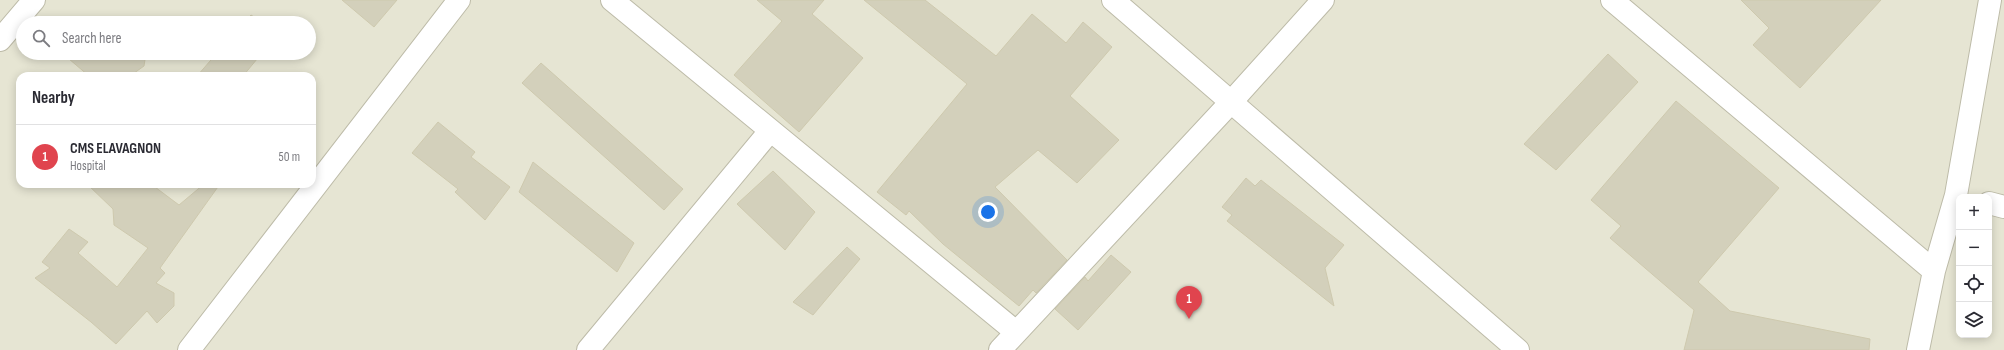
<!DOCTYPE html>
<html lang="en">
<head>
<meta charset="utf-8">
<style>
	:root { --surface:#fff; --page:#f7f7f7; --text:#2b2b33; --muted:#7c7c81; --line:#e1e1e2; --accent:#854b28 }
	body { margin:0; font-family:"Sofia Sans Condensed",sans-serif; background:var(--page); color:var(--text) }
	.controls { position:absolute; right:12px; bottom:12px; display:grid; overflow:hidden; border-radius:8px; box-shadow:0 2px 10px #0003 }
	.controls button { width:36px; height:36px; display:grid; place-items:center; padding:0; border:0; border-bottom:1px solid var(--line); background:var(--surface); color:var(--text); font:20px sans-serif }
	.you { position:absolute; left:988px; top:212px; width:14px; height:14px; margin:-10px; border:3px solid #fff; border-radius:50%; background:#1a73e8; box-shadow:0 0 0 6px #1a73e833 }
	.badge { display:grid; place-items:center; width:26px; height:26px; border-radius:50%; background:var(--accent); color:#fff; font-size:13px; font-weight:700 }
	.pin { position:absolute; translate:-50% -33px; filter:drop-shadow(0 1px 2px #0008) }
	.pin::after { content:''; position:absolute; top:21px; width:14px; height:12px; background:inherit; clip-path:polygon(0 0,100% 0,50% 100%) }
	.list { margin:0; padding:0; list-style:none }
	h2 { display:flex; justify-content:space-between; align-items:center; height:52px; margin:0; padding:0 16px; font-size:17px }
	h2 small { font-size:13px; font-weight:400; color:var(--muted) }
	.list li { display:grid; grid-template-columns:26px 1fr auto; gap:12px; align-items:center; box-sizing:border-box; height:64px; padding:0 16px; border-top:1px solid var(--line) }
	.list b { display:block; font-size:15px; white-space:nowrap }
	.list p { margin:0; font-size:13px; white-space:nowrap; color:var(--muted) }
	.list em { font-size:13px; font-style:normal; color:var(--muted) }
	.icon { flex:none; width:22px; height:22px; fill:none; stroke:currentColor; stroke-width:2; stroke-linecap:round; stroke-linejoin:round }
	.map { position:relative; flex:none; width:2004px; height:350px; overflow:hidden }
	.search { position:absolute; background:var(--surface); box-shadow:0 2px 10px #0003; left:16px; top:16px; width:300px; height:44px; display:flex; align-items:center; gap:10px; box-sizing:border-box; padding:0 14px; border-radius:22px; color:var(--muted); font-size:15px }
	.panel { position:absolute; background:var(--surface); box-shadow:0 2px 10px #0003; left:16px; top:72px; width:300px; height:116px; border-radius:12px }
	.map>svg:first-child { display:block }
	.residential { fill:#e6e5d3; fill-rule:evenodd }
	.building { fill:#d3d0bb; stroke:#cec9ae }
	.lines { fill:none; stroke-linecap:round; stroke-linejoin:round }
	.minor-casing { stroke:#bdbba8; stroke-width:24 }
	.minor { stroke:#fff; stroke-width:22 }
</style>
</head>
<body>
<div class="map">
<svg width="2004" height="350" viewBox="0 0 2004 350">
	<rect width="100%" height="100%" fill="#f2f1e5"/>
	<path class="residential" d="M 0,0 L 2004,0 L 2004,350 L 0,350 ZM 23,23 L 309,23 L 309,53 L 23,53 ZM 20,76 L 312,76 L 312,184 L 20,184 ZM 1959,197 L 1989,197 L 1989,335 L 1959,335 Z"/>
	<path class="building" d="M 342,0 L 397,0 L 374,27 Z
		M 757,0 L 824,0 L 812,14 L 863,58 L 799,132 L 734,75 L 782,21 Z
		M 864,0 L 925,0 L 996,56 L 1032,14 L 1066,43 L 1083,22 L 1112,47 L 1070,96 L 1119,140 L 1077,183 L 1038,150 L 995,187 L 1067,260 L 1036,293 L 1033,290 L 1019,306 L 943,244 L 909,211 L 906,215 L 877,192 L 967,84 Z
		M 1741,0 L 1881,0 L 1800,88 L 1753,45 L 1769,28 Z
		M 251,15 L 263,23 L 244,23 Z
		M 62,53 L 146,53 L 144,66 L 130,76 L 89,76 Z
		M 217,53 L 262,53 L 243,76 L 197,76 Z
		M 1608,54 L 1638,82 L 1556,170 L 1524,144 Z
		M 541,63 L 683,189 L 664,210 L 522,83 Z
		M 1676,101 L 1779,188 L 1698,282 L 1730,311 L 1870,339 L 1869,350 L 1684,350 L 1694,310 L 1610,238 L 1621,226 L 1591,200 Z
		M 438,122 L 475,152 L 471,157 L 510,187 L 485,220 L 455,192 L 458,189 L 412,153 Z
		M 533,162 L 634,243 L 617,272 L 519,192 Z
		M 773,171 L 815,212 L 785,250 L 737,204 Z
		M 1246,178 L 1255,186 L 1261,180 L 1344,245 L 1325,268 L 1334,306 L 1227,221 L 1232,215 L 1222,207 Z
		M 87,184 L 151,184 L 179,205 L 204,184 L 220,184 L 160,268 L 165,273 L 156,283 L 174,293 L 174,306 L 157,323 L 147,311 L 116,344 L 91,322 L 35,278 L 50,268 L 42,262 L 69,229 L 88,242 L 78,253 L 117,287 L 148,248 L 114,225 L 113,209 Z
		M 847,247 L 860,259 L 813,315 L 793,302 Z
		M 1111,255 L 1131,272 L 1078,330 L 1055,309 L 1085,277 L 1088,281 Z"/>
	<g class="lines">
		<g class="minor-casing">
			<path id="minor" d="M 612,0 L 1016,332
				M 1113,0 L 1518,350
				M 1612,0 L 1934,271
				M 0,40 L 34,0
				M 1989,203 L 2004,207
				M 189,350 L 459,0
				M 588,350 L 770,131
				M 1000,350 L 1232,101 L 1323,0
				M 1918,350 L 1934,271 L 1956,195 L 1990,0"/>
		</g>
		<use href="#minor" class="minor"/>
	</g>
</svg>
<div class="controls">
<button>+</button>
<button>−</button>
<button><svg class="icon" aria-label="locate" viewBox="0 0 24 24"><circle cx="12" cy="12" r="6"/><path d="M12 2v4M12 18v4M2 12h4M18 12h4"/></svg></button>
<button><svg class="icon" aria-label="layers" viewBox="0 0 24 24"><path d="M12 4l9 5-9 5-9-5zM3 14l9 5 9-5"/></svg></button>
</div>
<div class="you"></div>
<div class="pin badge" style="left:1189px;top:319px;background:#e0444e">1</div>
<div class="search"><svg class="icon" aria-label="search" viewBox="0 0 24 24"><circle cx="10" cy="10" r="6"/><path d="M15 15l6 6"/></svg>Search here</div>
<section class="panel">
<h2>Nearby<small></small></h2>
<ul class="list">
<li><span class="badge" style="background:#e0444e">1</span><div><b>CMS ELAVAGNON</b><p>Hospital</p></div><em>50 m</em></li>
</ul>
</section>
</div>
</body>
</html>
